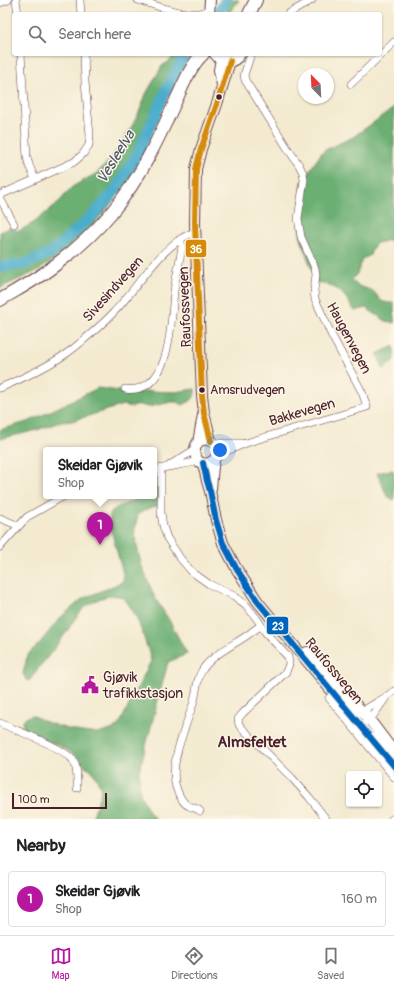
<!DOCTYPE html>
<html lang="en">
<head>
<meta charset="utf-8">
<style>
	:root { --surface:#fff; --page:#f6f6f6; --text:#202124; --muted:#757577; --line:#e0e0e0; --accent:#b5179e }
	body { margin:0; font-family:Pangolin,sans-serif; background:var(--page); color:var(--text) }
	.controls { position:absolute; right:12px; bottom:12px; display:grid; overflow:hidden; border-radius:4px; box-shadow:0 1px 3px #0004 }
	.controls button { width:36px; height:36px; display:grid; place-items:center; padding:0; border:0; border-bottom:1px solid var(--line); background:var(--surface); color:var(--text); font:20px sans-serif }
	.compass { position:absolute; left:298px; top:68px; width:36px; height:36px; border-radius:50%; background:var(--surface); box-shadow:0 1px 3px #0004; rotate:336deg }
	.scale { position:absolute; left:12px; bottom:10px; width:95px; box-sizing:border-box; padding-left:4px; border:2px solid #4a1f2b; border-top:0; font-size:11px; line-height:14px; white-space:nowrap; color:#4a1f2b; -webkit-text-stroke:3px #fcf5e5; paint-order:stroke }
	.you { position:absolute; left:220px; top:450px; width:14px; height:14px; margin:-10px; border:3px solid #fff; border-radius:50%; background:#1a73e8; box-shadow:0 0 0 6px #1a73e833 }
	.badge { display:grid; place-items:center; width:26px; height:26px; border-radius:50%; background:var(--accent); color:#fff; font-size:13px; font-weight:700 }
	.pin { position:absolute; translate:-50% -33px; filter:drop-shadow(0 1px 2px #0008) }
	.pin::after { content:''; position:absolute; top:21px; width:14px; height:12px; background:inherit; clip-path:polygon(0 0,100% 0,50% 100%) }
	.popup { position:absolute; left:43px; top:447px; width:114px; height:52px; box-sizing:border-box; display:grid; place-content:center; border-radius:4px; background:var(--surface); filter:drop-shadow(0 1px 3px #0005); font-size:13px; white-space:nowrap; color:var(--muted) }
	.popup b { font-size:15px; color:var(--text) }
	.popup::after { content:''; position:absolute; left:50%; top:100%; margin-left:-8px; border:8px solid transparent; border-top-color:var(--surface) }
	.list { margin:0; padding:0; list-style:none }
	h2 { display:flex; justify-content:space-between; align-items:center; height:52px; margin:0; padding:0 16px; font-size:17px }
	h2 small { font-size:13px; font-weight:400; color:var(--muted) }
	.list li { display:grid; grid-template-columns:26px 1fr auto; gap:12px; align-items:center; box-sizing:border-box; height:56px; margin:0 8px 8px; padding:0 8px; border:1px solid var(--line); border-radius:4px }
	.list b { display:block; font-size:15px; white-space:nowrap }
	.list p { margin:0; font-size:13px; white-space:nowrap; color:var(--muted) }
	.list em { font-size:13px; font-style:normal; color:var(--muted) }
	.icon { flex:none; width:22px; height:22px; fill:none; stroke:currentColor; stroke-width:2; stroke-linecap:round; stroke-linejoin:round }
	.map { position:relative; flex:none; width:394px; height:819px; overflow:hidden }
	.search { position:absolute; background:var(--surface); box-shadow:0 1px 3px #0004; left:12px; right:12px; top:12px; height:44px; display:flex; align-items:center; gap:10px; box-sizing:border-box; padding:0 14px; border-radius:4px; color:var(--muted); font-size:15px }
	.sheet { height:116px; background:var(--surface) }
	nav { display:flex; justify-content:space-around; align-items:center; box-sizing:border-box; height:56px; border-top:1px solid var(--line); background:var(--surface); font-size:11px; color:var(--muted) }
	nav a { display:grid; justify-items:center; gap:2px }
	nav .on { color:var(--accent) }
	.map>svg:first-child { display:block }
	.forest { fill:#6caf73; stroke:#5b674f }
	.lines { fill:none; stroke-linecap:round; stroke-linejoin:round }
	.river { stroke:#4cadcb; stroke-width:11 }
	.street-casing { stroke:#633d44; stroke-width:8 }
	.secondary-casing { stroke:#633d44; stroke-width:12 }
	.primary-casing { stroke:#633d44; stroke-width:14 }
	.street { stroke:#fff; stroke-width:7 }
	.secondary { stroke:#fff; stroke-width:10 }
	.primary { stroke:#fff; stroke-width:12 }
	.bus-1-casing { stroke:#fcf5e5; stroke-width:9 }
	.bus-2-casing { stroke:#fcf5e5; stroke-width:9 }
	.bus-1 { stroke:#d48b09; stroke-width:6 }
	.bus-2 { stroke:#0065bd; stroke-width:6 }
	.bus-dot { fill:#4a1f2b; stroke:#fcf5e5; stroke-width:1.5 }
	.labels { text-anchor:middle; dominant-baseline:central; stroke-width:3; stroke-linejoin:round; paint-order:stroke }
	.bus-label { font-size:13px; fill:#4a1f2b; stroke:#fcf5e5; text-anchor:start }
	.street-label { font-size:14px; fill:#4a1f2b; stroke:#fcf5e5 }
	.poi-label { font-size:14px; fill:#4a1f2b; stroke:#fcf5e5; text-anchor:start }
	.water-label { font-size:15px; font-style:italic; fill:#4b586b; stroke:#fcf5e5 }
	.neighbourhood-label { font-size:15px; font-weight:bold; fill:#4a1f2b; stroke:#fcf5e5 }
	.line-badge { stroke:#fcf5e5; stroke-width:1.5 }
	.badge-label { font-size:11px; text-anchor:middle; font-weight:bold; fill:#fff }
</style>
</head>
<body>
<div class="map">
<svg width="394" height="819" viewBox="0 0 394 819">
	<rect width="100%" height="100%" fill="#fcf5e5"/>
	<filter id="ink" filterUnits="userSpaceOnUse"><feTurbulence type="fractalNoise" baseFrequency=".025" numOctaves="2"/><feDisplacementMap in="SourceGraphic" scale="8" xChannelSelector="R" yChannelSelector="G"/><feConvolveMatrix kernelMatrix="1 2 1 2 8 2 1 2 1" color-interpolation-filters="sRGB"/></filter>
	<filter id="wash" filterUnits="userSpaceOnUse"><feTurbulence type="fractalNoise" baseFrequency=".012" numOctaves="4" result="noise"/><feDisplacementMap in="SourceGraphic" scale="16" xChannelSelector="R" yChannelSelector="G"/><feGaussianBlur stdDeviation="0.9" result="paint"/><feColorMatrix in="noise" values="0 0 0 0 0 0 0 0 0 0 0 0 0 0 0 0 0 1.4 0 .05"/><feComposite in="paint" operator="in"/></filter>
	<g filter="url(#wash)">
		<rect width="100%" height="100%" fill="#f3ead0"/>
		<path class="forest" d="M 221,0 L 239,0 L 231,11 L 228,12 Z
			M 174,54 L 184,54 L 157,100 L 143,130 L 144,141 L 147,149 L 125,187 L 93,225 L 54,260 L 37,271 L 0,288 L 0,232 L 9,228 L 19,231 L 35,222 L 60,201 L 72,187 L 97,173 L 111,159 L 132,126 L 141,108 L 146,94 L 162,66 L 171,60 Z
			M 394,108 L 394,244 L 389,240 L 377,243 L 373,247 L 370,255 L 362,260 L 357,274 L 352,279 C 355,288 366,287 373,291 C 377,294 379,301 384,302 C 387,303 391,303 394,303 L 394,323 L 386,321 L 366,308 L 355,311 C 351,308 350,302 346,298 C 338,287 329,285 316,282 L 300,236 L 302,181 L 323,151 L 353,137 Z
			M 394,346 L 394,360 L 385,369 L 383,368 L 377,354 Z
			M 98,388 L 133,393 L 148,391 L 174,392 L 195,389 C 196,398 191,402 182,405 L 177,402 L 171,402 L 149,407 L 140,405 L 132,407 L 123,405 L 72,421 L 60,422 L 37,430 L 0,439 L 0,430 L 30,421 Z
			M 390,470 L 394,471 L 394,500 L 387,496 L 377,473 Z
			M 162,482 L 158,507 C 151,505 143,511 138,515 L 134,532 L 141,564 L 155,598 L 169,620 L 187,654 L 168,662 L 139,772 L 140,794 L 150,813 L 156,819 L 92,819 L 101,791 L 100,785 L 91,769 L 86,767 L 80,760 L 69,751 L 56,744 L 31,735 L 24,730 L 22,721 L 24,719 L 32,715 C 37,717 41,720 46,722 C 67,729 100,741 119,725 L 151,661 L 150,655 C 143,637 138,614 125,600 C 114,589 92,601 83,609 C 74,618 68,631 60,641 C 50,655 39,666 30,680 L 27,681 L 23,674 L 27,657 L 30,652 L 39,644 L 60,618 L 82,599 L 122,582 L 124,577 L 110,526 L 110,514 L 112,511 L 116,508 L 130,502 L 137,496 L 154,496 L 154,486 Z"/>
		<g class="lines">
			<path class="river" d="M 217,14 L 226,0
				M 0,267 L 24,264 L 51,253 L 93,215 L 115,191 L 139,151 L 167,89 L 185,54"/>
		</g>
	</g>
	<g filter="url(#ink)">
		<g class="lines">
			<g class="street-casing">
				<path id="street" d="M 16,0 L 18,14
					M 80,0 L 81,14
					M 138,0 C 155,5 194,21 209,9
					M 0,3 L 8,0
					M 288,14 L 312,0
					M 21,54 L 27,157 L 29,165 L 35,179
					M 351,84 L 394,42
					M 0,195 L 74,162 L 83,154 L 89,145 L 90,135 L 85,82 L 84,54
					M 0,198 L 14,224
					M 0,388 C 26,377 59,362 80,343 C 92,333 104,323 114,312 C 136,290 165,239 196,232
					M 125,389 C 172,396 171,320 174,291 C 176,276 180,261 182,246 L 180,239
					M 214,443 L 242,443
					M 217,455 L 249,442 L 367,407 L 362,392 L 332,336 L 315,299 L 314,290 L 316,275 L 315,268 L 301,237 L 298,218 L 304,180 L 303,173 L 299,165 L 288,149 L 245,80 L 244,75 L 251,54
					M 170,465 L 194,450
					M 161,468 L 161,513 L 163,526 L 167,538 L 180,558 L 192,572 L 209,584 L 234,596 L 246,605 L 257,619 L 266,633 L 288,657 L 289,664 L 286,672 L 243,713 L 238,719 L 239,725 L 292,778 L 309,797 L 326,819
					M 154,470 C 169,466 184,465 199,461
					M 0,518 L 19,526
					M 0,547 L 27,517 L 64,496
					M 329,698 L 394,777
					M 359,714 C 370,705 383,700 394,691
					M 366,722 L 373,716 L 385,699
					M 0,723 C 15,730 63,747 72,759 C 78,766 77,779 77,788
					M 200,811 C 197,808 193,808 189,806 C 183,804 179,795 177,790 C 167,765 187,725 194,701 C 197,691 196,678 203,669 C 213,654 234,645 249,634 C 253,631 256,628 261,626
					M 392,819 L 394,818"/>
			</g>
			<g class="secondary-casing">
				<path id="secondary" d="M 209,14 L 210,0
					M 221,59 L 219,70 L 222,85
					M 211,441 L 204,413 L 202,395 L 195,224 L 196,169 L 201,149 L 217,104 L 230,61
					M 198,443 L 203,415
					M 203,463 L 207,481 L 210,491 L 216,520 L 223,543 L 236,568 L 258,602 L 394,766
					M 211,489 C 212,480 212,470 214,461 C 215,457 218,454 218,450 C 217,445 214,442 210,441 C 187,432 192,477 214,460
					M 307,652 L 369,719 L 394,752"/>
			</g>
			<g class="primary-casing">
				<path id="primary" d="M 249,14 L 256,0
					M 216,54 C 223,62 233,63 239,54
					M 0,300 C 20,288 41,277 59,262 C 96,235 128,197 149,156 C 159,137 168,118 177,98 C 184,83 191,65 203,54"/>
			</g>
			<use href="#street" class="street"/>
			<use href="#secondary" class="secondary"/>
			<use href="#primary" class="primary"/>
			<g class="bus-1-casing">
				<path id="bus-1" d="M 211,441 L 204,413 L 202,395 L 195,224 L 196,169 L 201,149 L 217,104 L 230,61"/>
			</g>
			<g class="bus-2-casing">
				<path id="bus-2" d="M 203,463 L 207,481 L 210,491 L 216,520 L 223,543 L 236,568 L 258,602 L 394,766"/>
			</g>
			<use href="#bus-1" class="bus-1"/>
			<use href="#bus-2" class="bus-2"/>
		</g>
	</g>
	<defs>
		<g id="civic-bare" transform="scale(1.38)"><path d="M-.6-6.5H3V-4.5H.6V-3L4-1V1h2V6H-6V1h2V-1L-.6-3ZM-1.2 2.5V6h2.4V2.5Z" fill="#b5179e" stroke="#fcf5e5" stroke-width="2.5" paint-order="stroke"/></g>
	</defs>
	<g fill-rule="evenodd">
		<use href="#civic-bare" x="90" y="685"/>
	</g>
	<g class="bus-dot">
		<circle cx="219" cy="97" r="3.5"/>
		<circle cx="202" cy="390" r="3.5"/>
	</g>
	<g class="labels">
		<g class="bus-label">
			<text x="210" y="390">Amsrudvegen</text>
		</g>
		<g class="street-label">
			<text transform="translate(113 289) rotate(-48)">Sivesindvegen</text>
			<text transform="translate(185 307) rotate(-92)">Raufossvegen</text>
			<text transform="translate(349 338) rotate(62)">Haugenvegen</text>
			<text transform="translate(302 412) rotate(-16)">Bakkevegen</text>
			<text transform="translate(334 671) rotate(50)">Raufossvegen</text>
		</g>
		<g class="poi-label">
			<text x="103" y="677">Gjøvik<tspan x="103" dy="16">trafikkstasjon</tspan></text>
		</g>
		<g class="water-label">
			<text transform="translate(116 157) rotate(-59)">Vesleelva</text>
		</g>
		<g class="neighbourhood-label">
			<text x="252" y="742">Almsfeltet</text>
		</g>
	</g>
	<g class="line-badge">
		<rect x="185" y="239" width="22" height="19" rx="4" fill="#d48b09"/>
		<rect x="266" y="616" width="23" height="19" rx="4" fill="#0065bd"/>
	</g>
	<g class="badge-label">
		<text x="196" y="253">36</text>
		<text x="278" y="630">23</text>
	</g>
</svg>
<div class="controls">
<button><svg class="icon" aria-label="locate" viewBox="0 0 24 24"><circle cx="12" cy="12" r="6"/><path d="M12 2v4M12 18v4M2 12h4M18 12h4"/></svg></button>
</div>
<svg class="compass" viewBox="-18 -18 36 36"><path d="M0-13l5 13h-10z" fill="#e53935"/><path d="M0 13l5-13h-10z" fill="#757577"/></svg>
<div class="scale">100 m</div>
<div class="you"></div>
<div class="pin badge" style="left:100px;top:545px">1</div>
<div class="popup"><b>Skeidar Gjøvik</b>Shop</div>
<div class="search"><svg class="icon" aria-label="search" viewBox="0 0 24 24"><circle cx="10" cy="10" r="6"/><path d="M15 15l6 6"/></svg>Search here</div>
</div>
<section class="sheet">
<h2>Nearby<small></small></h2>
<ul class="list">
<li><span class="badge">1</span><div><b>Skeidar Gjøvik</b><p>Shop</p></div><em>160 m</em></li>
</ul>
</section>
<nav>
<a class="on"><svg class="icon" aria-label="map" viewBox="0 0 24 24"><path d="M3 6l6-2 6 2 6-2v14l-6 2-6-2-6 2zM9 4v14M15 6v14"/></svg>Map</a>
<a><svg class="icon" aria-label="directions" viewBox="0 0 24 24"><path d="M12 3l9 9-9 9-9-9zM9 14v-3h6M13 9l2 2-2 2"/></svg>Directions</a>
<a><svg class="icon" aria-label="saved" viewBox="0 0 24 24"><path d="M7 4h10v16l-5-4-5 4z"/></svg>Saved</a>
</nav>
</body>
</html>
